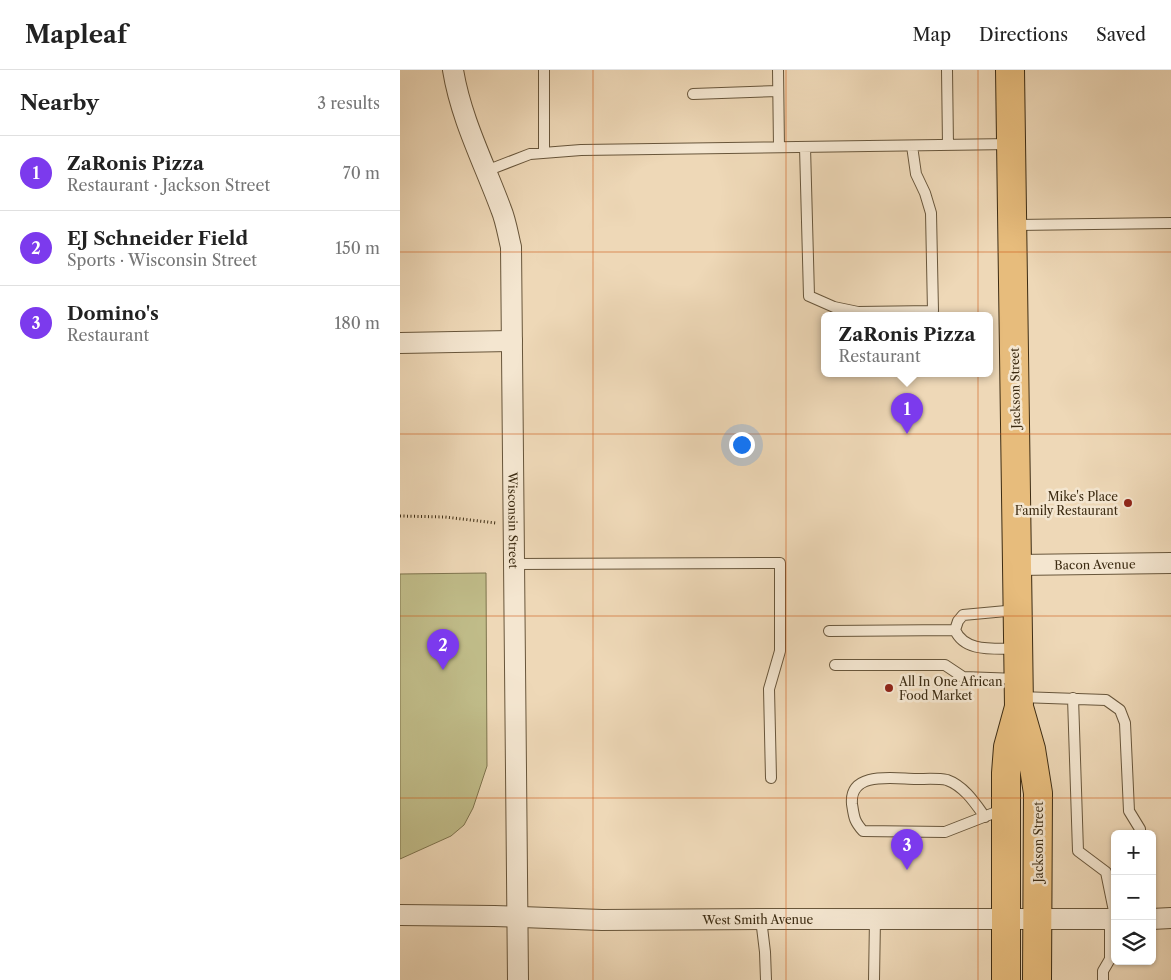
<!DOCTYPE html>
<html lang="en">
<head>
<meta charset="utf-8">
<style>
	:root { --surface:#fff; --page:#f2f2f2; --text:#222; --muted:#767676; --line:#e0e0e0; --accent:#7c3aed }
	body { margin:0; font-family:"Libre Caslon Text",serif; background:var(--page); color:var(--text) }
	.controls { position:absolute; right:15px; bottom:15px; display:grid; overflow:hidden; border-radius:8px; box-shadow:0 1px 4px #0004 }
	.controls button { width:45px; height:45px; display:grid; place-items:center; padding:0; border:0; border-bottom:1px solid var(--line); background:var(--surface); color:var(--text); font:25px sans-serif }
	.you { position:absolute; left:341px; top:374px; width:18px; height:18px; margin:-12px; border:4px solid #fff; border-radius:50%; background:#1a73e8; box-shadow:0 0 0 8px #1a73e833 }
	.badge { display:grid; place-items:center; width:32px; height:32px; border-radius:50%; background:var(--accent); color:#fff; font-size:16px; font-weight:700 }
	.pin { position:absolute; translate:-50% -41px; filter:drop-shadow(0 1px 2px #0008) }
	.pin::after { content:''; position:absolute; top:26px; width:18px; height:15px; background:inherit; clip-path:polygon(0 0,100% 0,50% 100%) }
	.popup { position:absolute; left:421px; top:242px; width:172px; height:65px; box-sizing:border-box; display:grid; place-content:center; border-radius:8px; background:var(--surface); filter:drop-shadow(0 1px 4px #0005); font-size:16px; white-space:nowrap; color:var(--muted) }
	.popup b { font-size:19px; color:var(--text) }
	.popup::after { content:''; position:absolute; left:50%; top:100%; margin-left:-10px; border:10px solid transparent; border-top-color:var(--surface) }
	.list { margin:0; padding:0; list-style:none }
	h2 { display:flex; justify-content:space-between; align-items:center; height:65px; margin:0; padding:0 20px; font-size:21px }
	h2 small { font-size:16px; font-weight:400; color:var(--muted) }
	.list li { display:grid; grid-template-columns:32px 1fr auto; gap:15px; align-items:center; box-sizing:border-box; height:75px; padding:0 20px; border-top:1px solid var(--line) }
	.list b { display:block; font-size:19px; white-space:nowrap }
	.list p { margin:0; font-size:16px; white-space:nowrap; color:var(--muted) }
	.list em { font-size:16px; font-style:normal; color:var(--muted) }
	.icon { flex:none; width:28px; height:28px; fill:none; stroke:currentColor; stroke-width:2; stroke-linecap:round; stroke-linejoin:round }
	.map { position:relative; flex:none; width:771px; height:910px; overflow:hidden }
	header { display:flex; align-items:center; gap:30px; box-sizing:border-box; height:70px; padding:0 25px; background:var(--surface); border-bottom:1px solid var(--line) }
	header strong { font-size:24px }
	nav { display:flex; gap:28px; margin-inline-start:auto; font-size:18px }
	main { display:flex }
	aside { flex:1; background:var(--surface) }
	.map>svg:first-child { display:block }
	.green { fill:#c0bc89; stroke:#7e744e }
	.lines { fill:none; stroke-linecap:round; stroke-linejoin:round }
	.service-casing { stroke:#68563b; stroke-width:12 }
	.minor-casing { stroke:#68563b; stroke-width:22 }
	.primary-casing { stroke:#3c2b12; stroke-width:30 }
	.path { stroke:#3c2b12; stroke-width:3; stroke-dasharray:1 2.5; stroke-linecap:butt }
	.service { stroke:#f4e6d0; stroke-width:10 }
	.minor { stroke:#f4e6d0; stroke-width:20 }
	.primary { stroke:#e7bc7c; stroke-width:28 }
	.grid { fill:none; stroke:#ce520d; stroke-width:1; stroke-opacity:0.55 }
	.poi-dot { fill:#8f2418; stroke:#f4e6d0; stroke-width:2 }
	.labels { text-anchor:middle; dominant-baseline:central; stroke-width:5; stroke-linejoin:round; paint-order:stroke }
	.street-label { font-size:12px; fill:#3c2b12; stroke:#f4e6d0 }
	.poi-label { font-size:12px; fill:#3c2b12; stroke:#f4e6d0; text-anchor:end }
</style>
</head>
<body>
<header>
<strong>Mapleaf</strong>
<nav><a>Map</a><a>Directions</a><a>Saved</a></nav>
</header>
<main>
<aside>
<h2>Nearby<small>3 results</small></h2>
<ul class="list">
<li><span class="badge">1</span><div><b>ZaRonis Pizza</b><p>Restaurant · Jackson Street</p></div><em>70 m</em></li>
<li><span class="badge">2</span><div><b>EJ Schneider Field</b><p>Sports · Wisconsin Street</p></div><em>150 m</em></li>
<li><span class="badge">3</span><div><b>Domino's</b><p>Restaurant</p></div><em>180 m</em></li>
</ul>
</aside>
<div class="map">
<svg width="771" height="910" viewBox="0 0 771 910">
	<rect width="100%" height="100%" fill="#eed8b7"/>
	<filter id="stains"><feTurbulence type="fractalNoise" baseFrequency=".004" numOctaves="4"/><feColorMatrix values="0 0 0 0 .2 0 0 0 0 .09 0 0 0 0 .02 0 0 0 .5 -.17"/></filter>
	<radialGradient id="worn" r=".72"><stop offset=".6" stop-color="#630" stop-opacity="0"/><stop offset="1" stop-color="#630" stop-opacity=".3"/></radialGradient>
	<path class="green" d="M 86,503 L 87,696 L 73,738 L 64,755 L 51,766 L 0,789 L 0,504 Z"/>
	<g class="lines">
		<g class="service-casing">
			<path id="service" d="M 144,0 L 144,83
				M 378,0 L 379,77
				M 547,0 L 548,75
				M 293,24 L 378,21
				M 405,77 L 409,226 L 434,237 L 458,242 L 533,241 L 531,143 L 525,123 L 516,104 L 512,76
				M 86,101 L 130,84 L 181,80 L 611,74
				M 614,155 L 771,153
				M 114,494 L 380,493 L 380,581 L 369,619 L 371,708
				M 429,561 L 555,560
				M 616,579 C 595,578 565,583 555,560 L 558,551 L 563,545 L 617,540
				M 435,595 L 545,595 L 563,607 L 618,609
				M 620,627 L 706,630 L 720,640 L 725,653 L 729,741 L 740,759 L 740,764
				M 673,628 L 678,781 L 706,802 L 715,846
				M 585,747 C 575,733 564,716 547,710 C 538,708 526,709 516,709 C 496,709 449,700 452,734 C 454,747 454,751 463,761 L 545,762 L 604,739
				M 361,849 L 365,882 L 366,910
				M 474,910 L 475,849
				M 703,910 L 703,901 L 710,889 L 710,849"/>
		</g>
		<g class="minor-casing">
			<g id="minor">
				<path id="s1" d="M 53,0 C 61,49 84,93 101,139 C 106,151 108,165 111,177 L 118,910"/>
				<path d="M 0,273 L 112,271"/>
				<path id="s2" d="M 617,495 L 771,493"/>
				<path id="s3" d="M 0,845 L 94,846 L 202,850 L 361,849 L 715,849"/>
				<path d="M 752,849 L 771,848"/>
			</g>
		</g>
		<g class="primary-casing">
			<path id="primary" d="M 619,637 L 631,679 L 638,723 L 637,910
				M 606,910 L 606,703 L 608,677 L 619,637 L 610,0"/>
		</g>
		<path class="path" d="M 0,446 L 45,447 L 96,453"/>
		<use href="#service" class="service"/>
		<use href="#minor" class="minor"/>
		<use href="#primary" class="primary"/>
	</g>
	<path class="grid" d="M 193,0 L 193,910M 386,0 L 386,910M 578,0 L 578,910M 0,182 L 771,182M 0,364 L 771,364M 0,546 L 771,546M 0,728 L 771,728"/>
	<g class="poi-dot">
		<circle cx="728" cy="433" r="5"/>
		<circle cx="489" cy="618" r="5"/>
	</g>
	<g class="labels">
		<g class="street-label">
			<text transform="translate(615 318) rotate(-91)">Jackson Street</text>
			<text stroke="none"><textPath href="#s1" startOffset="460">Wisconsin Street</textPath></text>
			<text stroke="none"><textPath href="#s2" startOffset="78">Bacon Avenue</textPath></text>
			<text transform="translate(638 772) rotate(-90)">Jackson Street</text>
			<text stroke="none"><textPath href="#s3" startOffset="358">West Smith Avenue</textPath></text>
		</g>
		<g class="poi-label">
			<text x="718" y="426">Mike's Place<tspan x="718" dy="14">Family Restaurant</tspan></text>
			<text x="499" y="611" text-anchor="start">All In One African<tspan x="499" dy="14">Food Market</tspan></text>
		</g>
	</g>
	<rect width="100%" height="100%" filter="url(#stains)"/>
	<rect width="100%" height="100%" fill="url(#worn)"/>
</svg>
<div class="controls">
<button>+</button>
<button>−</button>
<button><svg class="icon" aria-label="layers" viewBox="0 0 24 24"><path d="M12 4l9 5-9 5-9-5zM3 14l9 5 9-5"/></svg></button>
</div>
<div class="you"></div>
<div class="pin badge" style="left:507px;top:364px">1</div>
<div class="popup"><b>ZaRonis Pizza</b>Restaurant</div>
<div class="pin badge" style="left:43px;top:600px">2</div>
<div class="pin badge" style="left:507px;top:800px">3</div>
</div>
</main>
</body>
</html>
